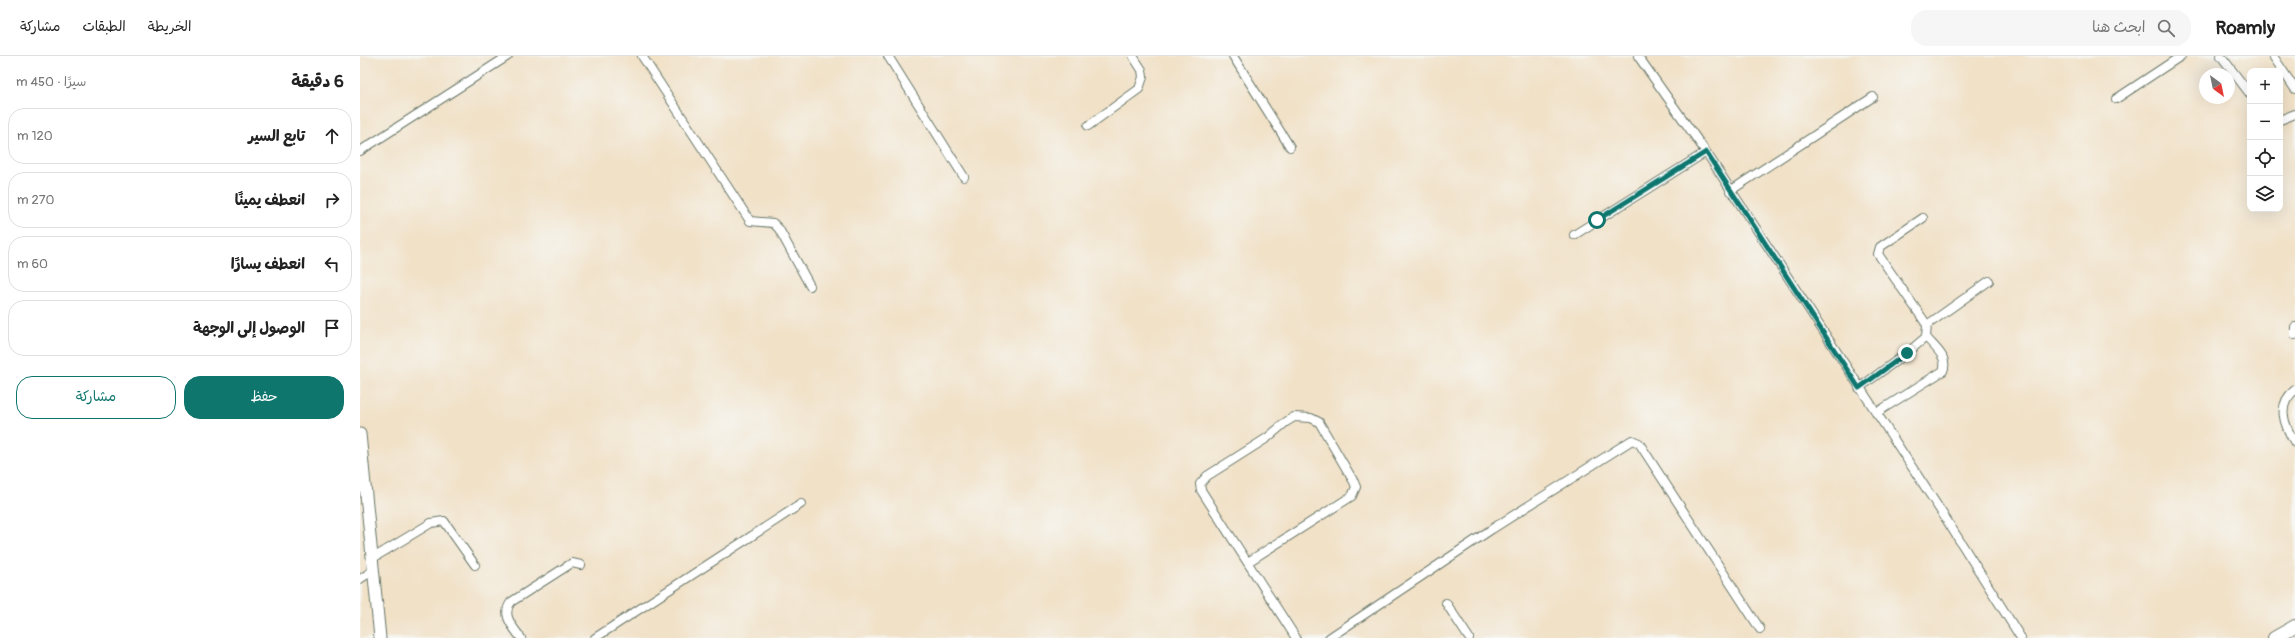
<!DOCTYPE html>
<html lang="ar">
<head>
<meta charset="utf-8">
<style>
	:root { --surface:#fff; --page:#f6f6f6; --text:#222; --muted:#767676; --line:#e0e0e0; --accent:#0f766e }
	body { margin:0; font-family:Pangolin,"Playpen Sans Arabic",sans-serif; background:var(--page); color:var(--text); direction:rtl }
	.controls { position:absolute; right:12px; top:12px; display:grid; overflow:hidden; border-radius:8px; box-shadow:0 4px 16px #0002 }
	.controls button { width:36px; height:36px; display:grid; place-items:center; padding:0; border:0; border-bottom:1px solid var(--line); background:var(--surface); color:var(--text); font:20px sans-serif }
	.compass { position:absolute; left:1839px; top:12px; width:36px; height:36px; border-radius:50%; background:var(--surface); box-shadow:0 4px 16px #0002; rotate:147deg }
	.stop { position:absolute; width:12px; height:12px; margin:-9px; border:3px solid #0f766e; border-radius:50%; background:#fff }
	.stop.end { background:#0f766e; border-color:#fff; box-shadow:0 1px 4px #0008 }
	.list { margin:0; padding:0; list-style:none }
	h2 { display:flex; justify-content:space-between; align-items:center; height:52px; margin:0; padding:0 16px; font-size:17px }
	h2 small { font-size:13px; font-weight:400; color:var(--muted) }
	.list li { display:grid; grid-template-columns:26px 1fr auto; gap:12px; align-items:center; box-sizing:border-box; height:56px; margin:0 8px 8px; padding:0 8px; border:1px solid var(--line); border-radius:16px }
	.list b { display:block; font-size:15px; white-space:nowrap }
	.list em { font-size:13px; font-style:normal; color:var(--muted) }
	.actions { display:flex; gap:8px; padding:12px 16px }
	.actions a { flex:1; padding:9px 0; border:1px solid var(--accent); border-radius:16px; text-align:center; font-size:14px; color:var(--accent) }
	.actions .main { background:var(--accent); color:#fff }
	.icon { flex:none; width:22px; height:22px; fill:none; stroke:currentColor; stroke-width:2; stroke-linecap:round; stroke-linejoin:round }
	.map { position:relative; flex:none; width:1935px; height:582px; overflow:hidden; direction:ltr }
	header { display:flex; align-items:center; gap:24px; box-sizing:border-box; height:56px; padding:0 20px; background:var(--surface); border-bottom:1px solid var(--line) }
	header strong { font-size:19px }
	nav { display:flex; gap:22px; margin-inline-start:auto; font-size:14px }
	.search { width:280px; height:36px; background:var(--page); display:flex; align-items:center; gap:10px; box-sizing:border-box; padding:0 14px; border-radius:16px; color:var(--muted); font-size:15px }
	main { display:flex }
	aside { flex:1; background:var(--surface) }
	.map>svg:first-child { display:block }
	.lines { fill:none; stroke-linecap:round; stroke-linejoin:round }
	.street-casing { stroke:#687667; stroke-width:10 }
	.secondary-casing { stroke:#687667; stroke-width:13 }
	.primary-casing { stroke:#687667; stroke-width:14 }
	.street { stroke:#fff; stroke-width:8 }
	.secondary { stroke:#fff; stroke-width:11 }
	.primary { stroke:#fff; stroke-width:12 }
	.route { stroke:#0f766e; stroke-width:5 }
</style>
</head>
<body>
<header>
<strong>Roamly</strong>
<div class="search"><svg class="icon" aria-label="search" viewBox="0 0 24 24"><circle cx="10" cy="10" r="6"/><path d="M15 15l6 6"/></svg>ابحث هنا</div>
<nav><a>الخريطة</a><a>الطبقات</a><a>مشاركة</a></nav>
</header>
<main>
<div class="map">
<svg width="1935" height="582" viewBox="0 0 1935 582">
	<rect width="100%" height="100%" fill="#f6f6f2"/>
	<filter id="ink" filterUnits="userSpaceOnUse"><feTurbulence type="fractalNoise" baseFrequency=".025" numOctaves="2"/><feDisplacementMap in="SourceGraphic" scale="8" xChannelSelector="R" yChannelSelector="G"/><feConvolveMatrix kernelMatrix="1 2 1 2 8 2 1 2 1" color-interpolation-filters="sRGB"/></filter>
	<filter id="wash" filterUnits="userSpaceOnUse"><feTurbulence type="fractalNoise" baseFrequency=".012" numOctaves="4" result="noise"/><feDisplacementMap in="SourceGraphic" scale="16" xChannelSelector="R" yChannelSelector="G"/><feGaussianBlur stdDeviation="0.9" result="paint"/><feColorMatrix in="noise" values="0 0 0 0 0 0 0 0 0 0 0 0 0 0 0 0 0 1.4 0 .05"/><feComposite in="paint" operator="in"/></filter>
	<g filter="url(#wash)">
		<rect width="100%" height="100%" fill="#f1e1c7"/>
	</g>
	<g filter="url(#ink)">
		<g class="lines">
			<g class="street-casing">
				<path id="street" d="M 282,0 L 390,165 L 413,167 L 419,173 L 450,230
					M 528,0 L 604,121
					M 873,0 L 930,91
					M 1278,0 L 1346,96 L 1586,463 L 1661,582
					M 1861,0 L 1890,38
					M 1913,0 L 1935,33
					M 1756,43 L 1821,0
					M 1920,64 L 1935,58
					M 728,70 L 779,33 L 783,21 L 782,14 L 773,0
					M 0,95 L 148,0
					M 1370,135 L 1513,41
					M 1214,179 L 1346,96
					M 1567,269 L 1629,225
					M 1935,271 L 1935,279
					M 1499,332 L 1547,297 L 1566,281 L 1567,269 L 1518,198 L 1520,191 L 1563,162
					M 1935,334 C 1916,349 1924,369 1935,387
					M 1516,357 L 1583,315 C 1589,301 1574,291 1566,281
					M 13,502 L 71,467 L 84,465 L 115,509
					M 888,506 L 992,440 L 996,431 L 994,426 L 959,366 L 951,362 L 934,361 L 926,366 L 907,382 L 847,420 L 840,428 L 841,434 L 936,582
					M 0,523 L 14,514
					M 1086,547 L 1109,582
					M 161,582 C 153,571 141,559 151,546 L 212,507 L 221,509
					M 235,582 L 441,448
					M 969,582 L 1132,473 L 1272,384 L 1279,387 L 1400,573"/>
			</g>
			<g class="secondary-casing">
				<path id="secondary" d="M 0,378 L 20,582"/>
			</g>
			<g class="primary-casing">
				<path id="primary" d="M 1914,582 L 1935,570"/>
			</g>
			<use href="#street" class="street"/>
			<use href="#secondary" class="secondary"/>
			<use href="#primary" class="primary"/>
		</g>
	</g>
	<g class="lines" filter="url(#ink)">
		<path class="route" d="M 1237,164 L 1346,96 L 1499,332 L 1547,297"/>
	</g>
</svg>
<div class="controls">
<button>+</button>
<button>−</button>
<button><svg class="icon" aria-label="locate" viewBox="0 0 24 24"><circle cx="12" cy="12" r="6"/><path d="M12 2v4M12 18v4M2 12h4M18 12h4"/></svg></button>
<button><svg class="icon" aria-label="layers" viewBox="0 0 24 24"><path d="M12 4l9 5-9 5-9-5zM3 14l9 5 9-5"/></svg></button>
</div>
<svg class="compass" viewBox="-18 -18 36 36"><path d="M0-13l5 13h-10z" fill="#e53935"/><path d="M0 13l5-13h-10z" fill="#767676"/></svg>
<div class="stop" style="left:1237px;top:164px"></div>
<div class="stop end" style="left:1547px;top:297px"></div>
</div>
<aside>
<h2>6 دقيقة<small>سيرًا · 450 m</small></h2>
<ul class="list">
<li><svg class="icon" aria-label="ahead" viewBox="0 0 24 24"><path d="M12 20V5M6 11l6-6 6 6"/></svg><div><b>تابع السير</b></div><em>120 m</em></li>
<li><svg class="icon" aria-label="right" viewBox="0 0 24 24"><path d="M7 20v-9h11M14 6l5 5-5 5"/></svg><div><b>انعطف يمينًا</b></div><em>270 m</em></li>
<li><svg class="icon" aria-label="left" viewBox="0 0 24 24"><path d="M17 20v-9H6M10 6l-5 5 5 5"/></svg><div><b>انعطف يسارًا</b></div><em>60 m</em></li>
<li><svg class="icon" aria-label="arrive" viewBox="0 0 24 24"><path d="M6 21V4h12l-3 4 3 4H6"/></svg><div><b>الوصول إلى الوجهة</b></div></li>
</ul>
<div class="actions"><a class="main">حفظ</a><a>مشاركة</a></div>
</aside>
</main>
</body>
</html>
